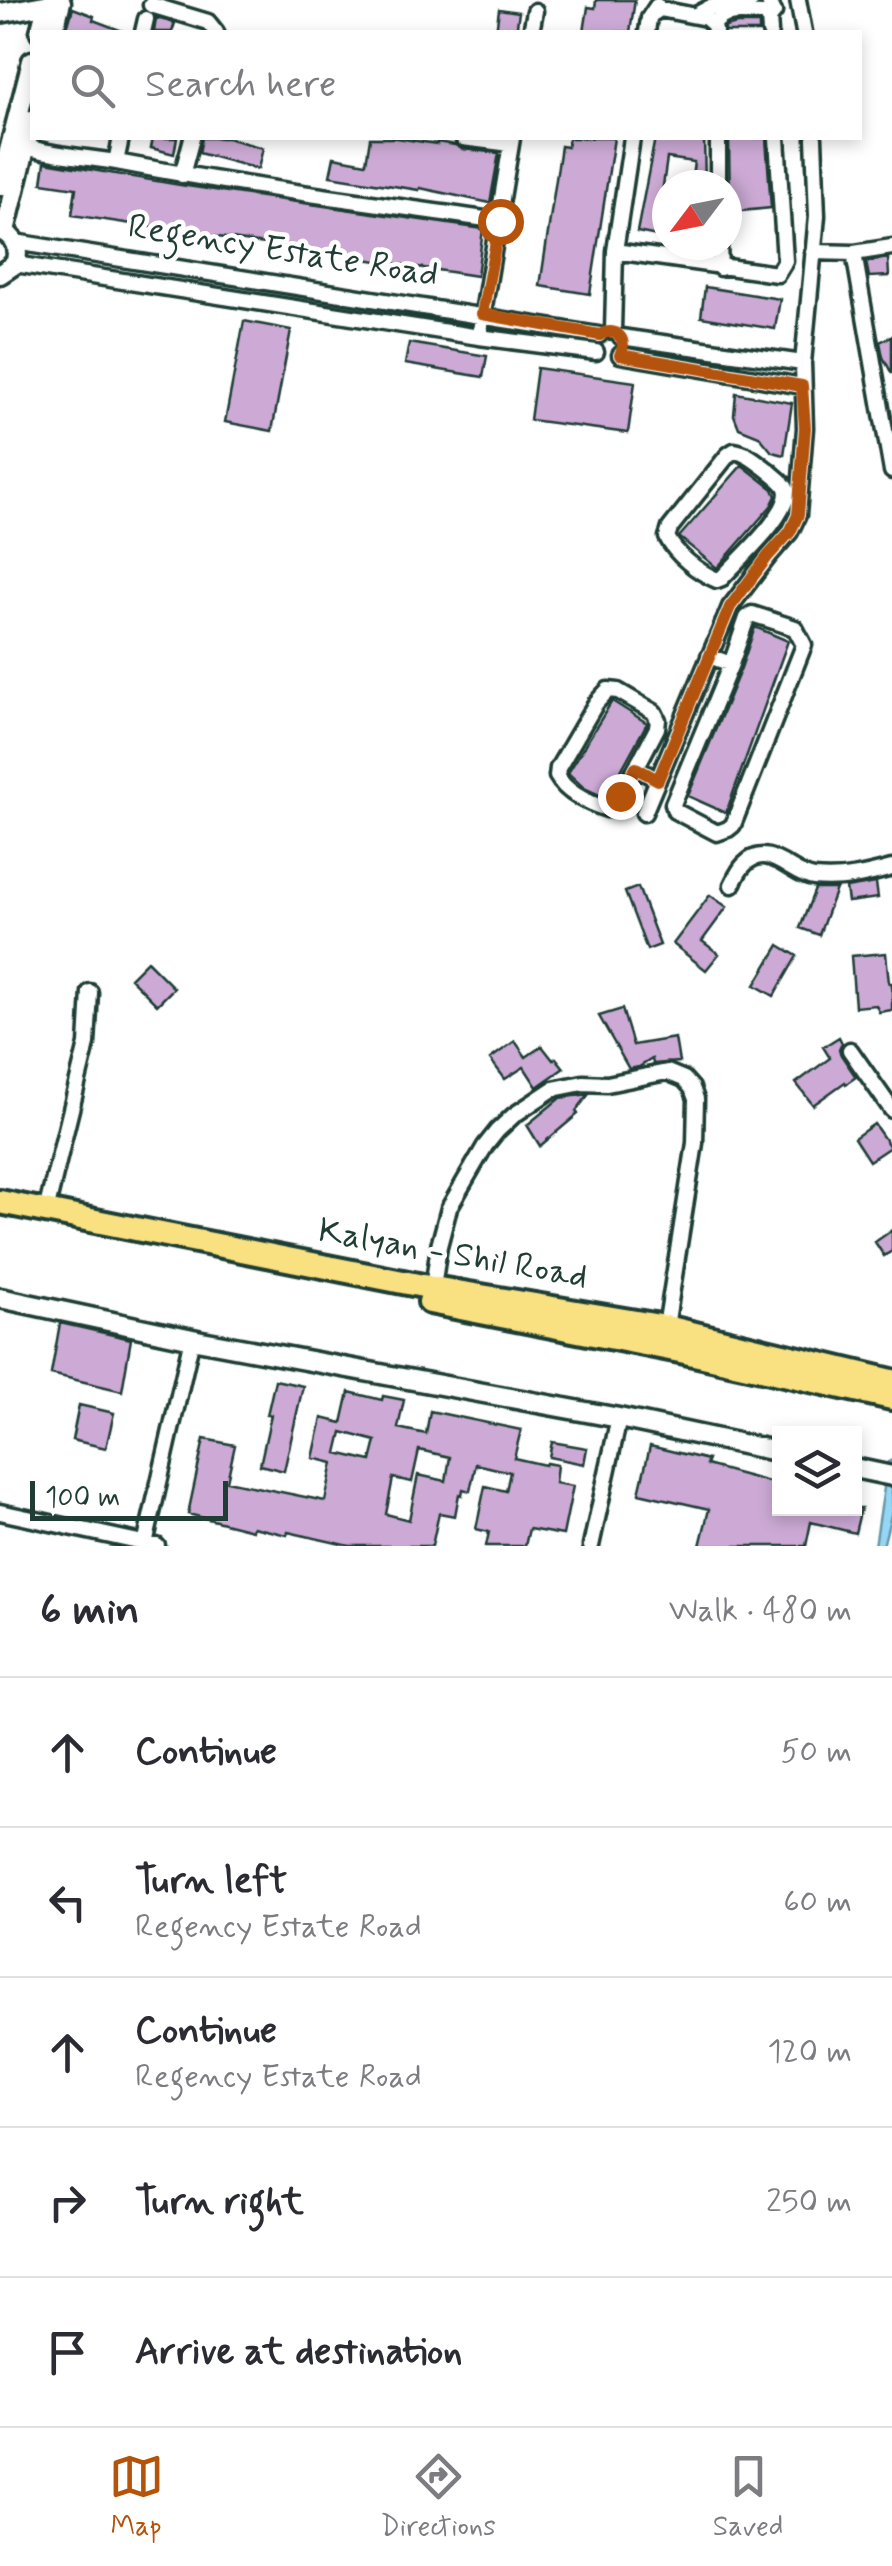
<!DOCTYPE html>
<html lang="en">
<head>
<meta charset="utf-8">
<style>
	:root { --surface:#fff; --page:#f2f2f3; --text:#2b2b33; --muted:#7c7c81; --line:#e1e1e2; --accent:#b45309 }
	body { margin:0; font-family:Mynerve,sans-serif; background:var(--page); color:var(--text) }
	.controls { position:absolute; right:30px; bottom:30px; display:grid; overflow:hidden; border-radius:0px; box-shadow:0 5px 15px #0003 }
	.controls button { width:90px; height:90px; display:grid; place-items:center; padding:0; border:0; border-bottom:2px solid var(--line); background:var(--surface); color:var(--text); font:50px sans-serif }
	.compass { position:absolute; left:652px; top:170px; width:90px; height:90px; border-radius:50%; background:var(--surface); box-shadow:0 5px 15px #0003; rotate:238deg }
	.scale { position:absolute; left:30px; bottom:25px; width:198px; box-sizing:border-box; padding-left:10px; border:5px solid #1f3d34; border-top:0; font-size:28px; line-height:35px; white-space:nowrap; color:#1f3d34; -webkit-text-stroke:8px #fff; paint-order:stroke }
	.stop { position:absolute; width:30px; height:30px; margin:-22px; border:8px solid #b45309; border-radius:50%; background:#fff }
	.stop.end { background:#b45309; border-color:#fff; box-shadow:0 2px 10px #0008 }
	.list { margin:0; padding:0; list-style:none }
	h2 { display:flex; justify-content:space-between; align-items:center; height:130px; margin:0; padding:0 40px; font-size:42px }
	h2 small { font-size:32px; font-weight:400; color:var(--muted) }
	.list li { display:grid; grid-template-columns:65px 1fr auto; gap:30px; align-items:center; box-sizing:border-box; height:150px; padding:0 40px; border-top:2px solid var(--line) }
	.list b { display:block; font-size:38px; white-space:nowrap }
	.list p { margin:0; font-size:32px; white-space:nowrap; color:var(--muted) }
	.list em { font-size:32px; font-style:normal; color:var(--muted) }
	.icon { flex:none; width:55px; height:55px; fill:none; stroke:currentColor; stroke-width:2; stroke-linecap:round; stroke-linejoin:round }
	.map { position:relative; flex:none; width:892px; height:1546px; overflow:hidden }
	.search { position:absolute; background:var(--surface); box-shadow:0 5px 15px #0003; left:30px; right:30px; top:30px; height:110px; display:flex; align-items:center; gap:25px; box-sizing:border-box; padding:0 35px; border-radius:0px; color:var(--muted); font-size:38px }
	.sheet { height:880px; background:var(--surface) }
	nav { display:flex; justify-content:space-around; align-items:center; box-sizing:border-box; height:140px; border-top:2px solid var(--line); background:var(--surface); font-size:28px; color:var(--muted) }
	nav a { display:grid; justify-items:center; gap:5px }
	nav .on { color:var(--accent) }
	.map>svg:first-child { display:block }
	.water { fill:#95d5f6; stroke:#6698a8; stroke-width:2.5 }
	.building { fill:#ccaad5; stroke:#1f3d34; stroke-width:2.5; fill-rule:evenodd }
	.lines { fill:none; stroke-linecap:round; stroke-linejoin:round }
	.minor-casing { stroke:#1f3d34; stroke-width:21 }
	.tertiary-casing { stroke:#1f3d34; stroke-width:25 }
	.primary-casing { stroke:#1f3d34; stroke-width:30 }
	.minor { stroke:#fff; stroke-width:14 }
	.tertiary { stroke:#fff; stroke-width:18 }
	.primary { stroke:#f9e181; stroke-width:22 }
	.route { stroke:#b45309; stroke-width:12 }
	.labels { text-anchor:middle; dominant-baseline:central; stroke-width:9; stroke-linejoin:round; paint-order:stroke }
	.street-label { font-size:35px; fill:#1f3d34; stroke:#fff }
</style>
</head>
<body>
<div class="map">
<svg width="892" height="1546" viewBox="0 0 892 1546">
	<rect width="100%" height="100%" fill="#fff"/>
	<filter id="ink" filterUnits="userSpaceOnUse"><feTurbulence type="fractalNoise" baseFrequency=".01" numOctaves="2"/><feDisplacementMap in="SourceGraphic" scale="20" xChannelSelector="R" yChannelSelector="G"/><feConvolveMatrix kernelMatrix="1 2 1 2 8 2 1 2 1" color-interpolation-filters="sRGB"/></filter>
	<g filter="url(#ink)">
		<path class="water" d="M 892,1460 L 892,1511 L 883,1546 L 875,1546 L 888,1462 Z"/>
		<path class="building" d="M 596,0 L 635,0 L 630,32 L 584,32 L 588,7 L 595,8 Z
			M 73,8 L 94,16 L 93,20 L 125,32 L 66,32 Z
			M 499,9 L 519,12 L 516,32 L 496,32 Z
			M 156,18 L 175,23 L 172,32 L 154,32 Z
			M 737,24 L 759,24 L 759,32 L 725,32 L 725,27 Z
			M 153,138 L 177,138 L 174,154 L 151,148 Z
			M 202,138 L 227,138 L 263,148 L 258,169 L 199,153 Z
			M 370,138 L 397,138 L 437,144 L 437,142 L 455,145 L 462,149 L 499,153 L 490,203 L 420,188 L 419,190 L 330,176 L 334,157 L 366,163 Z
			M 569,138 L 614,138 L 590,294 L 540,286 L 561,146 L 567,147 Z
			M 655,138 L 687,138 L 697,140 L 698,138 L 704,138 L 705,185 L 691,185 L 694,162 L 667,158 L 660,207 L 667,208 L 667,238 L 637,232 Z
			M 729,138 L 766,138 L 771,208 L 730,212 Z
			M 45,162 L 180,185 L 483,229 L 477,276 L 72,215 L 76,188 L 42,183 Z
			M 888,258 L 889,276 L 869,277 L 866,262 Z
			M 705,287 L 780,299 L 775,329 L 701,317 Z
			M 244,321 L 291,330 L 272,431 L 225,422 Z
			M 892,336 L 892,374 L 883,357 L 880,342 Z
			M 409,343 L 487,356 L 483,377 L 405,364 Z
			M 537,368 L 635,382 L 628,433 L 530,420 Z
			M 736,393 L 792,403 L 784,455 L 772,452 L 759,436 L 739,428 L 734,415 Z
			M 742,465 L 773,489 L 776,496 L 771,506 L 717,568 L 679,537 Z
			M 755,627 L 788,641 L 726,813 L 688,796 L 741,668 Z
			M 612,701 L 647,723 L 606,798 L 584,788 L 568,773 Z
			M 876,883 L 878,898 L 848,902 L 846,888 Z
			M 638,887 L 660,945 L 647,950 L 625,892 Z
			M 815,889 L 836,889 L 819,935 L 800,928 Z
			M 710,895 L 727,907 L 702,941 L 719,954 L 706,970 L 673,944 Z
			M 779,945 L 797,956 L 774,996 L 755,985 Z
			M 886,953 L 889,983 L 892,983 L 892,1010 L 879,1012 L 876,1005 L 855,1007 L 851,956 Z
			M 147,961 L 174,988 L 157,1005 L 130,978 Z
			M 622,1009 L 633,1045 L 675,1038 L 679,1062 L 653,1064 L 652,1059 L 639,1067 L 629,1069 L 599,1016 Z
			M 839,1037 L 842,1043 L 839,1050 L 841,1055 L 856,1077 L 846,1084 L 845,1082 L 813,1105 L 796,1083 L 830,1058 L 823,1047 Z
			M 515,1041 L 526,1057 L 542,1046 L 553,1060 L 556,1058 L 564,1068 L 537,1087 L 524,1067 L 505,1079 L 490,1059 Z
			M 589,1094 L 576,1111 L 578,1114 L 540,1146 L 527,1125 L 560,1098 Z
			M 874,1124 L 890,1147 L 869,1161 L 854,1138 Z
			M 892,1230 L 892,1251 L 884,1256 L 875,1242 Z
			M 60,1323 L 131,1339 L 122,1391 L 51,1374 Z
			M 275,1380 L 303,1386 L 284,1471 L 260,1465 L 271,1415 L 267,1415 Z
			M 349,1392 L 382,1400 L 383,1396 L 404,1400 L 398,1428 L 426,1434 L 430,1411 L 521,1430 L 514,1458 L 545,1465 L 546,1463 L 557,1465 L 555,1483 L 573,1486 L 563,1535 L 529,1529 L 525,1546 L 486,1546 L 489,1532 L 476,1529 L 485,1486 L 506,1491 L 510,1472 L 476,1464 L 470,1491 L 463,1489 L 462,1495 L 459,1494 L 455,1516 L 439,1513 L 432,1546 L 350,1546 L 288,1532 L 287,1535 L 253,1527 L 252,1530 L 188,1514 L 204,1439 L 235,1445 L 227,1481 L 325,1501 L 333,1463 L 313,1458 L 322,1418 L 342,1423 ZM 342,1432 L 376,1441 L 371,1461 L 337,1453 ZM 419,1450 L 450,1457 L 446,1481 L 418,1475 L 409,1520 L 386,1514 L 393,1478 L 412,1482 Z
			M 79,1405 L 114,1413 L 106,1448 L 72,1440 Z
			M 552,1442 L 587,1448 L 584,1464 L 549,1457 Z
			M 650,1446 L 708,1460 L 706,1465 L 780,1485 L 780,1508 L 861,1508 L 855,1533 L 811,1522 L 806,1546 L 700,1546 L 709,1509 L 639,1493 Z"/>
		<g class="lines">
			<g class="minor-casing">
				<path id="minor" d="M 768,0 L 774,12 L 769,18 L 770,32
					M 798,0 L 804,32
					M 151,5 L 208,22 L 216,32
					M 654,13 L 660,9 L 706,18 L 714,25 L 715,32
					M 696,15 L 709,8 L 752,0
					M 714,25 C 723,8 747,14 765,14 L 769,18
					M 143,32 L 146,19
					M 531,32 L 535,11
					M 647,32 L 649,18 L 657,6
					M 463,138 L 511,144
					M 718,138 L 718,185
					M 17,145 C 52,155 87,157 122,163 C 248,187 374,203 500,221
					M 116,162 L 121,138
					M 182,175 L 192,138
					M 15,242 L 599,335
					M 719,245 L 720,268
					M 615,251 L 777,274 L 785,261 L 777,138
					M 813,252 L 854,253 L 892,247
					M 854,253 L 892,471
					M 15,264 L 479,337 L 596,352
					M 613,331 L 615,251 L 632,138
					M 479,337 L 512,138
					M 621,337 L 803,363
					M 620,355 L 802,386
					M 734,451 C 748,453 758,463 769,471 C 774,476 783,481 786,488 C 794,511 737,561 722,578 L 717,580 C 698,572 676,555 667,537 L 670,528 L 728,455 Z
					M 709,656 L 731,664 L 747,618 L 752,614 L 795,628 L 804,645 L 733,825 L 728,829 L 717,833 L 675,811 L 673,804 L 731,664
					M 636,768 L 657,728 L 658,720 L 654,712 L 618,691 L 608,690 L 596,703 L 558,768 L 557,776 C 567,794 588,803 607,809 L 615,805 L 636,768 L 658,780
					M 644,813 L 730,607 L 769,556 L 790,532 L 798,515 L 805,428 L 803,363 L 817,216 L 814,138
					M 732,885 C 735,879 739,870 744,865 C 768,840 790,875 814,878 C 842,881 866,875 892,868
					M 850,1050 L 892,1110
					M 46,1211 L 87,1044 L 90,992
					M 433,1288 L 439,1246 L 449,1208 L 485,1146 L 497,1131 L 514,1115 L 553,1089 L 583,1083 L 607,1084 L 667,1072 L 684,1079 L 692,1088 L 696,1099 L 695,1143 L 666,1327
					M 0,1512 L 157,1546
					M 145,1544 L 192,1338
					M 591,1546 L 619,1418"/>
			</g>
			<g class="tertiary-casing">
				<path id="tertiary" d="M 0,13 L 61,2 L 53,32
					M 40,32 L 47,6
					M 0,186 L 32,61
					M 0,230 C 15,236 20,249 15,264 L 0,274
					M 5,231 L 32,120
					M 0,1298 L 202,1341 L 619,1418 L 780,1452
					M 854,1468 L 892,1476"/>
			</g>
			<g class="primary-casing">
				<path id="primary" d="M 0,1202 L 433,1288 L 666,1327 L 892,1381
					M 430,1302 L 685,1352 L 892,1398"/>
			</g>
			<use href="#minor" class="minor"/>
			<use href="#tertiary" class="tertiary"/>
			<use href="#primary" class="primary"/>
		</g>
	</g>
	<g class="lines" filter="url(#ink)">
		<path class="route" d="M 500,221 L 482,314 L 600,335 C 615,326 629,339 620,355 L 802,386 L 805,428 L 798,515 L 790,532 L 768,556 L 730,607 L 658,780 L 636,768 L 620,796"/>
	</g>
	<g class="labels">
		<g class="street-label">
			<text transform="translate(283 251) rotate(9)">Regency Estate Road</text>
			<text transform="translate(453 1254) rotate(10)">Kalyan - Shil Road</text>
		</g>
	</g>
</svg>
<div class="controls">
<button><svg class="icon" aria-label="layers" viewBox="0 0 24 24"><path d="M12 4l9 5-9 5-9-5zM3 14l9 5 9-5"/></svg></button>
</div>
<svg class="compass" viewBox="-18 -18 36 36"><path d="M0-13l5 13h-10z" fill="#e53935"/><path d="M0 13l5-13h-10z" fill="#7c7c81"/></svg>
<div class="scale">100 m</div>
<div class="stop" style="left:500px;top:221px"></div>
<div class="stop end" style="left:620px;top:796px"></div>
<div class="search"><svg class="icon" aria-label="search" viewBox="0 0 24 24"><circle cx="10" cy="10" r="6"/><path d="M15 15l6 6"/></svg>Search here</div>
</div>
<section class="sheet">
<h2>6 min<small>Walk · 480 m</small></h2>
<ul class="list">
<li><svg class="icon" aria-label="ahead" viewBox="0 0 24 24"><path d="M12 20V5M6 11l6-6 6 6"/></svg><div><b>Continue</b></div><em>50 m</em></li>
<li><svg class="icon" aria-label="left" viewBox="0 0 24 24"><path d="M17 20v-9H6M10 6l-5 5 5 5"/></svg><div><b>Turn left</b><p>Regency Estate Road</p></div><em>60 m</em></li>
<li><svg class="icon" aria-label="ahead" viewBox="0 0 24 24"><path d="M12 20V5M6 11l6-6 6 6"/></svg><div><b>Continue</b><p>Regency Estate Road</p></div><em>120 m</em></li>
<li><svg class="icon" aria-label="right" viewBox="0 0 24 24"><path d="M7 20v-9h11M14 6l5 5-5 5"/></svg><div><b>Turn right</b></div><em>250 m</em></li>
<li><svg class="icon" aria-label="arrive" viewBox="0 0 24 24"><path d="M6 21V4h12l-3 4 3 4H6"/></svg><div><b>Arrive at destination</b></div></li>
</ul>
</section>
<nav>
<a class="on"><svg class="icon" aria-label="map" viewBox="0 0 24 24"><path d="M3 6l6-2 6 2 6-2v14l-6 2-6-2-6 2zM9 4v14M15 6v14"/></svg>Map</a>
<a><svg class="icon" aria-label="directions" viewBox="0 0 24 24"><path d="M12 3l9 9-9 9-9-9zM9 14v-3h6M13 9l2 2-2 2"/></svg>Directions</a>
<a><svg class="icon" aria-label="saved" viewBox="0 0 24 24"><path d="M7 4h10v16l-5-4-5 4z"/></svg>Saved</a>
</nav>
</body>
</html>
